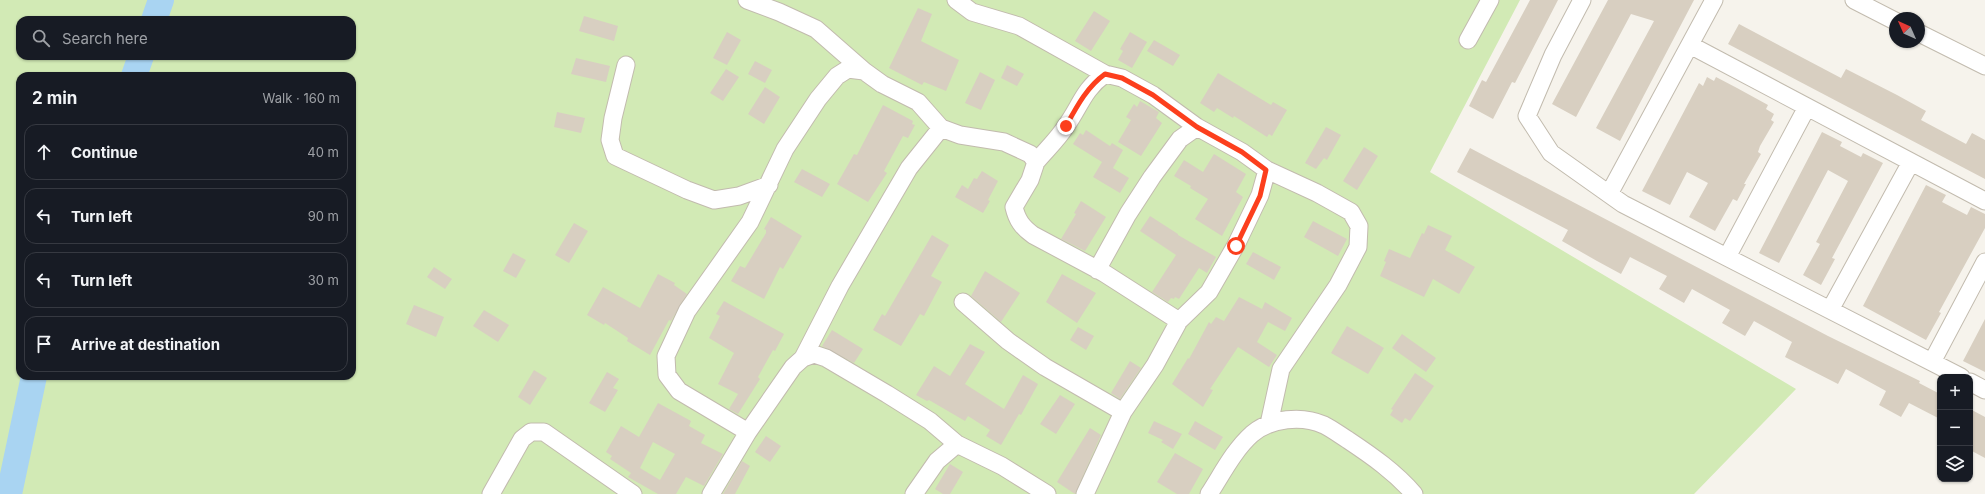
<!DOCTYPE html>
<html lang="en">
<head>
<meta charset="utf-8">
<style>
	:root { --surface:#171b24; --page:#242831; --text:#f1f3f6; --muted:#9ea1a6; --line:#363941 }
	body { margin:0; font-family:Inter,sans-serif; background:var(--page); color:var(--text) }
	.controls { position:absolute; right:12px; bottom:12px; display:grid; overflow:hidden; border-radius:8px; box-shadow:0 1px 3px #0004 }
	.controls button { width:36px; height:36px; display:grid; place-items:center; padding:0; border:0; border-bottom:1px solid var(--line); background:var(--surface); color:var(--text); font:20px sans-serif }
	.compass { position:absolute; left:1889px; top:12px; width:36px; height:36px; border-radius:50%; background:var(--surface); box-shadow:0 1px 3px #0004; rotate:315deg }
	.stop { position:absolute; width:12px; height:12px; margin:-9px; border:3px solid #fc3f1d; border-radius:50%; background:#fff }
	.stop.end { background:#fc3f1d; border-color:#fff; box-shadow:0 1px 4px #0008 }
	.list { margin:0; padding:0; list-style:none }
	h2 { display:flex; justify-content:space-between; align-items:center; height:52px; margin:0; padding:0 16px; font-size:17px }
	h2 small { font-size:13px; font-weight:400; color:var(--muted) }
	.list li { display:grid; grid-template-columns:26px 1fr auto; gap:12px; align-items:center; box-sizing:border-box; height:56px; margin:0 8px 8px; padding:0 8px; border:1px solid var(--line); border-radius:12px }
	.list b { display:block; font-size:15px; white-space:nowrap }
	.list em { font-size:13px; font-style:normal; color:var(--muted) }
	.icon { flex:none; width:22px; height:22px; fill:none; stroke:currentColor; stroke-width:2; stroke-linecap:round; stroke-linejoin:round }
	.map { position:relative; flex:none; width:1985px; height:494px; overflow:hidden }
	.search { position:absolute; background:var(--surface); box-shadow:0 1px 3px #0004; left:16px; top:16px; width:340px; height:44px; display:flex; align-items:center; gap:10px; box-sizing:border-box; padding:0 14px; border-radius:12px; color:var(--muted); font-size:15px }
	.panel { position:absolute; background:var(--surface); box-shadow:0 1px 3px #0004; left:16px; top:72px; width:340px; height:308px; border-radius:12px }
	.map>svg:first-child { display:block }
	.green { fill:#d2eab5; fill-rule:evenodd }
	.lines { fill:none; stroke-linecap:round; stroke-linejoin:round }
	.river { stroke:#a9d4f2; stroke-width:26 }
	.building { fill:#d8cfc1; fill-rule:evenodd }
	.minor-casing { stroke:#c2bbae; stroke-width:19 }
	.minor { stroke:#fff; stroke-width:17 }
	.route { stroke:#fc3f1d; stroke-width:5 }
</style>
</head>
<body>
<div class="map">
<svg width="1985" height="494" viewBox="0 0 1985 494">
	<rect width="100%" height="100%" fill="#f6f3ec"/>
	<path class="green" d="M 0,0 L 1520,0 L 1430,172 L 1796,389 L 1694,494 L 0,494 ZM 20,20 L 352,20 L 352,56 L 20,56 ZM 20,76 L 352,76 L 352,376 L 20,376 Z"/>
	<g class="lines">
		<path class="river" d="M 154,20 L 161,0
			M 134,76 L 141,56
			M 9,494 L 34,376"/>
	</g>
	<path class="building" d="M 1530,0 L 1558,0 L 1515,83 L 1512,82 L 1493,119 L 1469,106 L 1482,80 L 1486,82 Z
		M 1608,0 L 1694,0 L 1620,141 L 1596,128 L 1654,21 L 1631,14 L 1576,117 L 1552,104 Z
		M 918,8 L 932,14 L 921,41 L 959,60 L 946,91 L 924,82 L 922,85 L 889,68 Z
		M 1094,11 L 1110,21 L 1091,51 L 1075,41 Z
		M 584,16 L 618,26 L 614,41 L 579,31 Z
		M 1739,24 L 1841,78 L 1846,69 L 1897,95 L 1926,111 L 1921,120 L 1966,144 L 1972,133 L 1985,140 L 1985,179 L 1728,44 Z
		M 727,32 L 741,40 L 727,65 L 713,58 Z
		M 1130,32 L 1147,42 L 1132,68 L 1118,60 L 1123,51 L 1120,49 Z
		M 1154,40 L 1180,55 L 1173,66 L 1147,51 Z
		M 576,58 L 610,66 L 606,82 L 571,74 Z
		M 755,61 L 772,70 L 765,83 L 748,74 Z
		M 1007,65 L 1024,74 L 1017,86 L 1001,78 Z
		M 726,69 L 739,77 L 723,101 L 710,93 Z
		M 980,72 L 995,80 L 981,110 L 965,103 Z
		M 1218,73 L 1271,105 L 1273,102 L 1287,110 L 1272,136 L 1269,134 L 1267,137 L 1234,116 L 1233,118 L 1217,108 L 1214,112 L 1200,103 Z
		M 1707,77 L 1714,81 L 1716,77 L 1737,88 L 1768,105 L 1766,109 L 1774,114 L 1771,120 L 1774,122 L 1760,146 L 1758,152 L 1761,154 L 1744,184 L 1746,184 L 1737,201 L 1733,199 L 1715,231 L 1689,217 L 1708,183 L 1687,172 L 1670,205 L 1642,191 L 1699,83 L 1703,86 Z
		M 765,87 L 780,97 L 764,124 L 748,114 Z
		M 1140,101 L 1159,112 L 1156,118 L 1162,123 L 1141,156 L 1118,142 L 1131,120 L 1126,117 L 1134,104 L 1137,107 Z
		M 883,105 L 913,121 L 912,124 L 915,125 L 908,138 L 903,136 L 884,171 L 887,173 L 868,202 L 837,184 L 854,154 L 857,155 Z
		M 557,112 L 585,118 L 581,133 L 554,127 Z
		M 1326,127 L 1341,135 L 1327,160 L 1324,158 L 1316,169 L 1305,163 Z
		M 1086,130 L 1110,146 L 1112,143 L 1123,150 L 1113,168 L 1129,178 L 1120,193 L 1093,177 L 1102,162 L 1073,144 L 1080,133 L 1083,135 Z
		M 1822,132 L 1842,142 L 1840,146 L 1861,157 L 1863,153 L 1883,163 L 1832,258 L 1835,259 L 1821,285 L 1803,275 L 1820,244 L 1816,242 L 1848,181 L 1828,170 L 1779,263 L 1759,253 Z
		M 1364,147 L 1378,156 L 1357,190 L 1343,181 Z
		M 1470,148 L 1828,336 L 1920,381 L 1919,383 L 1940,394 L 1940,419 L 1909,403 L 1901,417 L 1879,405 L 1886,391 L 1846,369 L 1838,384 L 1785,357 L 1792,342 L 1754,321 L 1745,336 L 1722,323 L 1730,310 L 1692,289 L 1684,303 L 1659,289 L 1667,276 L 1630,257 L 1621,274 L 1597,261 L 1562,241 L 1568,230 L 1457,172 Z
		M 1214,154 L 1246,174 L 1236,192 L 1243,197 L 1222,236 L 1195,219 L 1208,199 L 1190,188 L 1191,186 L 1174,176 L 1184,160 L 1203,172 Z
		M 802,169 L 830,184 L 822,197 L 794,182 Z
		M 982,171 L 998,181 L 988,200 L 990,201 L 983,213 L 955,197 L 962,185 L 968,189 L 974,178 L 977,179 Z
		M 1926,185 L 1946,195 L 1942,202 L 1967,215 L 1971,207 L 1985,214 L 1985,228 L 1939,312 L 1941,313 L 1926,340 L 1863,306 Z
		M 1081,201 L 1106,217 L 1085,251 L 1061,239 L 1076,214 L 1074,213 Z
		M 1150,216 L 1178,234 L 1178,235 L 1216,257 L 1207,273 L 1199,268 L 1179,299 L 1175,297 L 1174,299 L 1171,298 L 1168,302 L 1152,292 L 1176,255 L 1140,231 Z
		M 771,217 L 802,236 L 783,269 L 780,267 L 764,299 L 731,281 L 740,266 L 745,268 L 766,233 L 766,230 L 764,229 Z
		M 1313,221 L 1347,239 L 1338,256 L 1304,237 Z
		M 574,223 L 588,231 L 569,263 L 555,255 Z
		M 1428,225 L 1452,236 L 1445,250 L 1475,267 L 1459,294 L 1433,279 L 1424,297 L 1380,276 L 1386,262 L 1384,261 L 1389,249 L 1410,258 L 1422,233 L 1424,234 Z
		M 932,235 L 949,245 L 931,276 L 942,282 L 924,316 L 920,314 L 901,346 L 873,330 L 882,314 L 885,316 Z
		M 1253,252 L 1281,267 L 1274,280 L 1246,264 Z
		M 513,253 L 526,260 L 516,278 L 503,271 Z
		M 434,267 L 452,279 L 445,289 L 427,277 Z
		M 985,271 L 1020,293 L 1001,322 L 971,296 Z
		M 658,274 L 675,283 L 674,285 L 687,294 L 671,321 L 669,320 L 650,355 L 627,341 L 628,338 L 605,323 L 604,325 L 587,315 L 603,287 L 640,308 Z
		M 1062,274 L 1096,293 L 1077,323 L 1046,302 Z
		M 1239,297 L 1262,309 L 1265,302 L 1292,318 L 1285,331 L 1268,322 L 1257,342 L 1277,355 L 1269,367 L 1238,347 L 1210,389 L 1213,390 L 1203,407 L 1172,384 L 1188,358 L 1189,359 L 1209,322 L 1211,324 L 1216,317 L 1224,321 Z
		M 724,301 L 784,334 L 775,351 L 773,350 L 758,377 L 760,379 L 738,414 L 729,409 L 738,394 L 718,384 L 734,353 L 709,338 L 720,316 L 716,314 Z
		M 414,305 L 444,317 L 436,337 L 406,324 Z
		M 484,310 L 509,325 L 498,342 L 473,326 Z
		M 1985,319 L 1985,372 L 1963,361 Z
		M 1347,326 L 1384,348 L 1368,374 L 1331,353 Z
		M 1078,327 L 1094,336 L 1086,350 L 1070,340 Z
		M 832,330 L 863,349 L 854,363 L 822,346 Z
		M 1402,334 L 1436,358 L 1426,372 L 1392,348 Z
		M 970,344 L 985,352 L 965,384 L 1004,409 L 1023,375 L 1038,384 L 1021,415 L 1019,414 L 1001,445 L 986,436 L 990,430 L 968,416 L 965,421 L 929,400 L 927,401 L 916,395 L 934,366 L 950,376 Z
		M 1130,361 L 1141,368 L 1120,399 L 1111,393 Z
		M 534,370 L 547,378 L 530,405 L 518,397 Z
		M 607,372 L 619,379 L 613,388 L 618,390 L 605,412 L 589,403 Z
		M 1415,373 L 1434,386 L 1410,421 L 1405,418 L 1402,423 L 1390,415 L 1393,410 L 1391,409 Z
		M 1060,395 L 1075,404 L 1056,434 L 1040,424 Z
		M 658,403 L 691,421 L 689,426 L 705,435 L 701,443 L 723,454 L 704,486 L 686,477 L 676,494 L 658,494 L 628,477 L 631,473 L 610,459 L 612,456 L 606,452 L 621,426 L 639,437 ZM 653,442 L 675,454 L 660,480 L 640,468 Z
		M 1970,409 L 1985,417 L 1985,458 L 1970,450 Z
		M 1154,421 L 1182,434 L 1173,449 L 1161,442 L 1163,440 L 1148,433 Z
		M 1195,421 L 1223,437 L 1215,450 L 1188,434 Z
		M 1090,428 L 1101,435 L 1075,494 L 1057,482 Z
		M 766,436 L 781,446 L 770,462 L 755,452 Z
		M 1175,453 L 1203,469 L 1189,494 L 1177,494 L 1157,482 Z
		M 742,461 L 750,466 L 735,494 L 723,494 Z
		M 950,464 L 963,472 L 950,494 L 943,494 L 935,489 Z"/>
	<g class="lines">
		<g class="minor-casing">
			<path id="minor" d="M 747,0 L 779,12 L 816,29 L 864,71
				M 956,0 L 972,12 L 1019,26 L 1105,74
				M 1582,0 L 1553,55 L 1527,116 L 1551,153 L 1623,204 L 1961,377
				M 1854,0 L 1895,21
				M 1919,33 L 1985,66
				M 1468,40 L 1490,0
				M 1690,45 L 1985,201
				M 626,65 L 613,118 L 610,140 L 615,156 L 687,190 L 714,200 L 739,196 L 769,185
				M 1036,162 C 1046,150 1058,139 1066,126 C 1081,105 1083,90 1105,74 L 1122,78 L 1153,95 L 1197,127 L 1242,152 L 1267,170 L 1317,193 L 1351,212 L 1359,226 L 1358,247 L 1338,285 L 1281,369 L 1269,424
				M 1609,194 L 1714,0
				M 1727,257 L 1807,107
				M 1097,270 L 1128,214 L 1152,177 L 1180,139 L 1197,127
				M 963,302 L 1008,341 L 1045,367 L 1123,412
				M 1830,310 L 1911,162
				M 803,358 L 840,286 L 909,168 L 941,128
				M 1932,362 L 1985,262
				M 1970,382 L 1985,390
				M 748,432 L 679,391 L 667,375 L 666,356 L 687,311 L 750,222 L 785,149 L 818,99 L 837,76 L 848,69 L 864,71 L 882,84 L 918,102 L 941,128 L 960,135 L 1004,142 L 1030,154 L 1036,162 L 1030,180 L 1014,207 C 1017,220 1022,227 1033,235 L 1104,273 L 1179,321
				M 491,494 L 522,439 L 531,432 L 544,432 L 633,494
				M 711,494 L 748,432 L 793,367 L 803,358 L 814,354 L 826,358 L 887,394 L 930,421 L 957,444 L 1002,466 L 1047,494
				M 914,494 L 937,461 L 957,444
				M 1085,494 L 1123,412 L 1155,365 L 1179,321 L 1209,292 L 1236,245 L 1260,195 L 1267,170
				M 1209,494 C 1222,474 1234,450 1252,434 C 1271,418 1302,415 1324,425 C 1332,429 1340,435 1348,440 C 1372,456 1395,472 1414,494"/>
		</g>
		<use href="#minor" class="minor"/>
	</g>
	<g class="lines">
		<path class="route" d="M 1066,126 C 1077,106 1087,87 1105,74 L 1122,78 L 1153,95 L 1197,127 L 1242,152 L 1266,170 L 1260,196 L 1236,246"/>
	</g>
</svg>
<div class="controls">
<button>+</button>
<button>−</button>
<button><svg class="icon" aria-label="layers" viewBox="0 0 24 24"><path d="M12 4l9 5-9 5-9-5zM3 14l9 5 9-5"/></svg></button>
</div>
<svg class="compass" viewBox="-18 -18 36 36"><path d="M0-13l5 13h-10z" fill="#e53935"/><path d="M0 13l5-13h-10z" fill="#9ea1a6"/></svg>
<div class="stop" style="left:1236px;top:246px"></div>
<div class="stop end" style="left:1066px;top:126px"></div>
<div class="search"><svg class="icon" aria-label="search" viewBox="0 0 24 24"><circle cx="10" cy="10" r="6"/><path d="M15 15l6 6"/></svg>Search here</div>
<section class="panel">
<h2>2 min<small>Walk · 160 m</small></h2>
<ul class="list">
<li><svg class="icon" aria-label="ahead" viewBox="0 0 24 24"><path d="M12 20V5M6 11l6-6 6 6"/></svg><div><b>Continue</b></div><em>40 m</em></li>
<li><svg class="icon" aria-label="left" viewBox="0 0 24 24"><path d="M17 20v-9H6M10 6l-5 5 5 5"/></svg><div><b>Turn left</b></div><em>90 m</em></li>
<li><svg class="icon" aria-label="left" viewBox="0 0 24 24"><path d="M17 20v-9H6M10 6l-5 5 5 5"/></svg><div><b>Turn left</b></div><em>30 m</em></li>
<li><svg class="icon" aria-label="arrive" viewBox="0 0 24 24"><path d="M6 21V4h12l-3 4 3 4H6"/></svg><div><b>Arrive at destination</b></div></li>
</ul>
</section>
</div>
</body>
</html>
